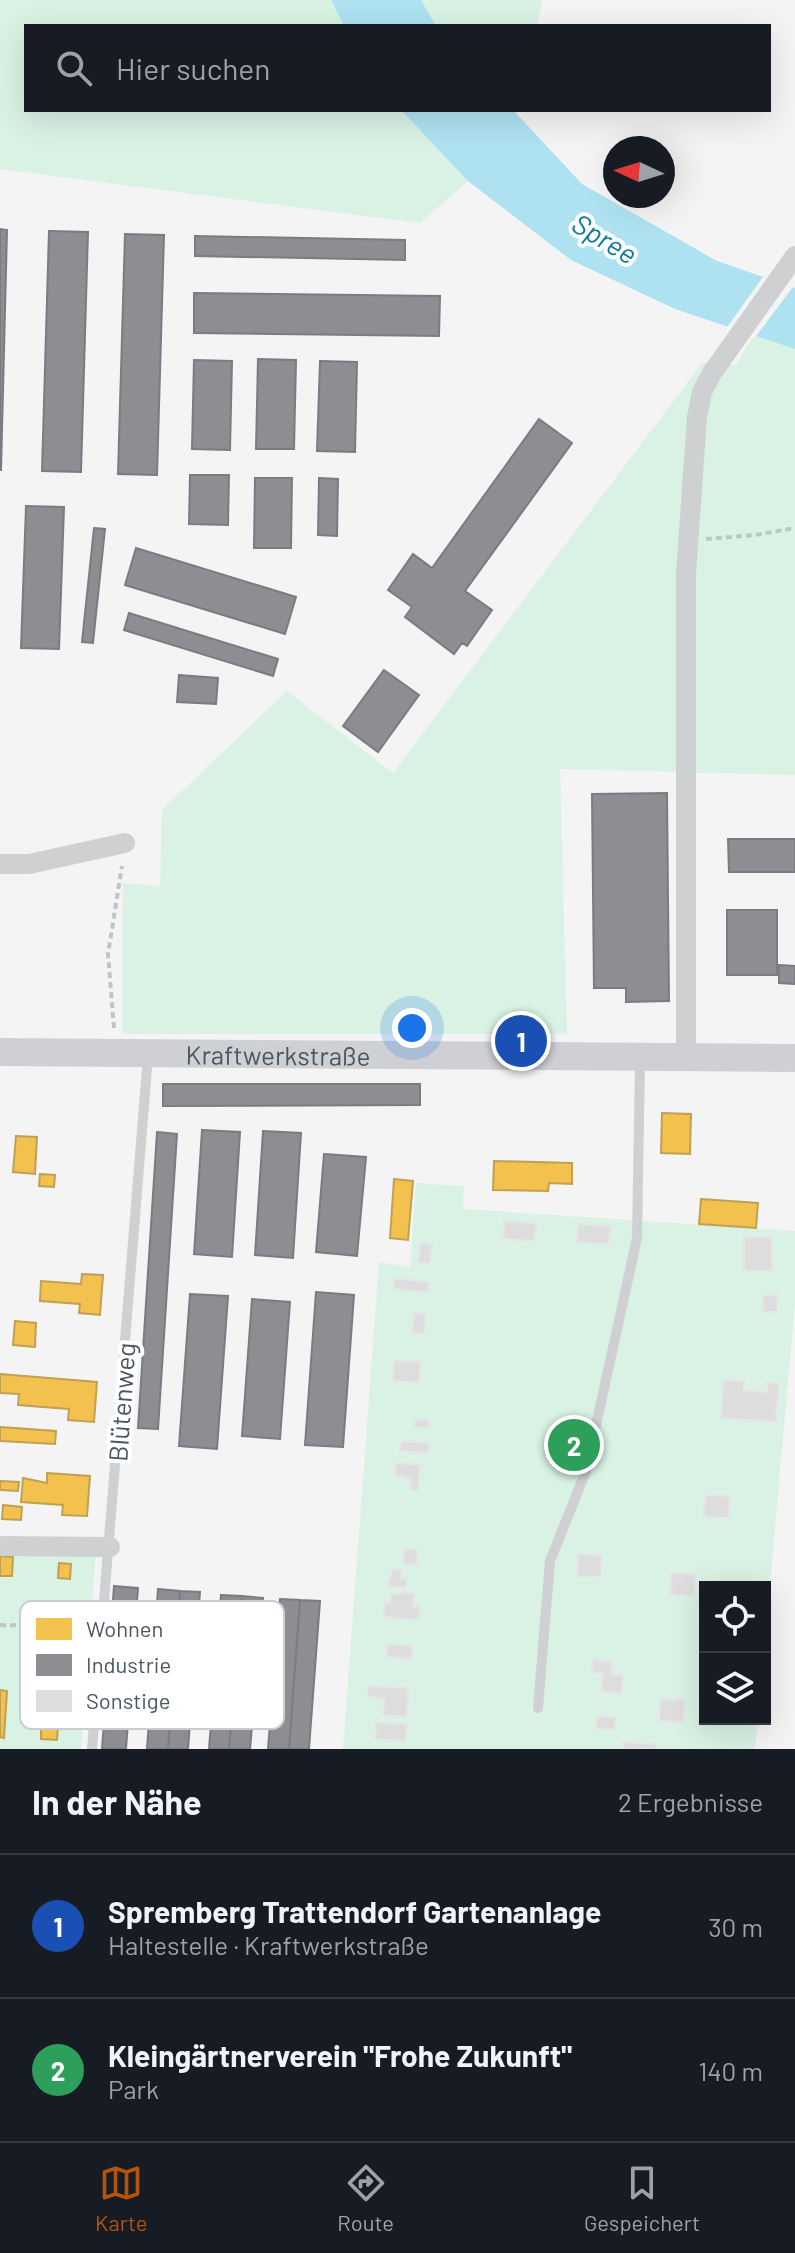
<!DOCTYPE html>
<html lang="de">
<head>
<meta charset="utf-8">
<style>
	:root { --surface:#171b24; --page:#20242c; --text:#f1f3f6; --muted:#9ea1a6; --line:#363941; --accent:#b45309 }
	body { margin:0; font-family:Barlow,sans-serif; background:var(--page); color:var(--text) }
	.controls { position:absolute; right:24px; bottom:24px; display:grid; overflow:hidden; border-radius:0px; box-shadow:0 8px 32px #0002 }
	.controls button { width:72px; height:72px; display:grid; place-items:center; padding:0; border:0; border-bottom:2px solid var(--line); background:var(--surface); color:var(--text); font:40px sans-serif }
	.compass { position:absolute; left:603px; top:136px; width:72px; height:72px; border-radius:50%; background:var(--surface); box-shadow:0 8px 32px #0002; rotate:274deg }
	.you { position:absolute; left:412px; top:1028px; width:28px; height:28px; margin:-20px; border:6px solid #fff; border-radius:50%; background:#1a73e8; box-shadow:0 0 0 12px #1a73e833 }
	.badge { display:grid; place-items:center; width:52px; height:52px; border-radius:50%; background:var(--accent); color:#fff; font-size:26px; font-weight:700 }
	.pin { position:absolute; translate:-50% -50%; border:4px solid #fff; box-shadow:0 2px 8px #0006 }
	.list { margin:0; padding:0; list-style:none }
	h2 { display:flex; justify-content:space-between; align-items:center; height:104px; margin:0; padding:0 32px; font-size:34px }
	h2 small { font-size:26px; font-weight:400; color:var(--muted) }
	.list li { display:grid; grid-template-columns:52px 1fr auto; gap:24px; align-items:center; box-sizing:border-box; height:144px; padding:0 32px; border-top:2px solid var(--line) }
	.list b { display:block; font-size:30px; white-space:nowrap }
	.list p { margin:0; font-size:26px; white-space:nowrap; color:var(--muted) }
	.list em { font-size:26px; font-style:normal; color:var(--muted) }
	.icon { flex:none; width:44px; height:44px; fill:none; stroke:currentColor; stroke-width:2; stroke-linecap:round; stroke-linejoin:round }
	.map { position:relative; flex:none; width:795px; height:1749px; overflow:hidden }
	.search { position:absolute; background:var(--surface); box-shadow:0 8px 32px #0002; left:24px; right:24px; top:24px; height:88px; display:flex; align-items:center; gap:20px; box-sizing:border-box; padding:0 28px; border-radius:0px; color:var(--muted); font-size:30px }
	.sheet { height:392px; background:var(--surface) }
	nav { display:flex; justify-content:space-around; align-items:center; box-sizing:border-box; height:112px; border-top:2px solid var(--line); background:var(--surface); font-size:22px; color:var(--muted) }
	nav a { display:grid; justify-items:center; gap:4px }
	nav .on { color:var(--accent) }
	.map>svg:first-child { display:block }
	.green { fill:#d9f2e3 }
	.water { fill:#aee2f0 }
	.pier { fill:#f4f4f4 }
	.homes { fill:#f2c14e; stroke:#c0a154; stroke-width:2 }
	.industry { fill:#8d8d92; stroke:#797c83; stroke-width:2 }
	.building { fill:#ddddde; stroke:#e5e6e7; stroke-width:2 }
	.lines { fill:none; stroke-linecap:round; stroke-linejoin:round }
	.path { stroke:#bcc7c4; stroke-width:4; stroke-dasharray:6 4; stroke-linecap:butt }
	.service { stroke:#ced0d2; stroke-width:10 }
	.minor { stroke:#ced0d2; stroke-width:20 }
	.secondary { stroke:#ced0d4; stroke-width:28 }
	.labels { text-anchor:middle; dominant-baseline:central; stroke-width:8; stroke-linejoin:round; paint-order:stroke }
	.street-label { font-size:26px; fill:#4a5661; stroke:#fff }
	.water-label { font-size:28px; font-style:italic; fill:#0c7c9b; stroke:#fff }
	.key { fill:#fff; stroke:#c9ccd0; stroke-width:2 }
	.key-label { font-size:22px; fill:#4a5661 }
</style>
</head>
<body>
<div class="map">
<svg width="795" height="1749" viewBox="0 0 795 1749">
	<rect width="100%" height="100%" fill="#f4f4f4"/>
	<path class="green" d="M 0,0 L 331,0 L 344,26 L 26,26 L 26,110 L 401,110 L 468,181 L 420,223 L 0,169 Z
		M 421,0 L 542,0 L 537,26 L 436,26 Z
		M 754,335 L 795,349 L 795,775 L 560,769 L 567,1034 L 122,1034 L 123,883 L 160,886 L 162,810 L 287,691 L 393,773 L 703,362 L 736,365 Z
		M 416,1183 L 464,1186 L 463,1209 L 795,1231 L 795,1303 L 765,1639 L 765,1587 L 705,1587 L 705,1719 L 758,1719 L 755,1749 L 343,1749 L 379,1262 L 410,1267 Z
		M 0,1549 L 96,1549 L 81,1749 L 0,1749 Z"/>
	<path class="water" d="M 331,0 L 421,0 L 436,26 L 344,26 Z
		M 401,110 L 513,110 L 582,184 L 717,261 L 795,288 L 795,349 L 675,309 L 571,260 L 468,181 Z"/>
	<path class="pier" d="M 765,274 L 795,284 L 754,339 L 725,330 Z"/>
	<path class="homes" d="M 662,1113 L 691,1114 L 690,1154 L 661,1153 Z
		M 16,1136 L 37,1137 L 35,1174 L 13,1172 Z
		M 494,1161 L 572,1163 L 572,1184 L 549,1183 L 548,1191 L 493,1190 Z
		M 40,1174 L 55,1175 L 54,1187 L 39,1186 Z
		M 394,1179 L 413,1181 L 408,1240 L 390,1238 Z
		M 701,1199 L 758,1203 L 756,1228 L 699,1224 Z
		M 82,1274 L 103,1275 L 100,1315 L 79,1313 L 80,1304 L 40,1301 L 41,1281 L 81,1284 Z
		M 15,1321 L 36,1323 L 35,1347 L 13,1345 Z
		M 0,1374 L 97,1382 L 94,1422 L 68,1420 L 69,1409 L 18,1405 L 19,1394 L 0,1393 Z
		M 0,1427 L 56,1431 L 55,1444 L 0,1441 Z
		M 47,1473 L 90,1476 L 87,1516 L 62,1515 L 63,1505 L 21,1502 L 23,1478 L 47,1483 Z
		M 0,1481 L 19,1482 L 18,1491 L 0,1490 Z
		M 3,1505 L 22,1507 L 21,1520 L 2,1519 Z
		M 0,1556 L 13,1557 L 12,1576 L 0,1576 Z
		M 59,1563 L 71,1564 L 70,1579 L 58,1578 Z
		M 0,1690 L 7,1691 L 4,1738 L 0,1737 Z
		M 41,1724 L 58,1725 L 57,1740 L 41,1739 Z"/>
	<path class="industry" d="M 0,229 L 7,230 L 1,470 L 0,470 Z
		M 49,231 L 88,232 L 81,472 L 42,471 Z
		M 125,234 L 164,235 L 157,475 L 118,474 Z
		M 195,236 L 405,240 L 405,260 L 195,256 Z
		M 194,293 L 440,296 L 439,336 L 194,333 Z
		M 258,359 L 296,360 L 294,449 L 256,449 Z
		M 194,360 L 232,361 L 230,450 L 192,449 Z
		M 320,361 L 357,362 L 355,452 L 317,451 Z
		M 539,419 L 572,443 L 465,591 L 492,610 L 467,646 L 462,643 L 454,654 L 405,617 L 412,607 L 388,590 L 413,554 L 432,568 Z
		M 190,475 L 229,475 L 228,525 L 189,524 Z
		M 255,478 L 292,478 L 291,548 L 254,548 Z
		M 319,478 L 338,479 L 337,536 L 318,535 Z
		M 26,506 L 64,507 L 59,649 L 21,648 Z
		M 94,528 L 105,529 L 93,643 L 82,642 Z
		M 136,548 L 296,597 L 285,634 L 125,585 Z
		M 129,613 L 278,659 L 273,676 L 124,630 Z
		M 384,670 L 419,695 L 378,752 L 343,726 Z
		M 179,675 L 218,678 L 216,704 L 177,702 Z
		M 667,793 L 669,1001 L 626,1002 L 626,988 L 594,988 L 592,794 Z
		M 728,839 L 795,839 L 795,872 L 729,872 Z
		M 727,910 L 777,910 L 777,975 L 727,975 Z
		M 779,965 L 795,966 L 795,984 L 779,983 Z
		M 163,1084 L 420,1084 L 420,1105 L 163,1106 Z
		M 202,1130 L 240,1132 L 232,1257 L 194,1254 Z
		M 263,1131 L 301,1133 L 293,1258 L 255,1255 Z
		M 157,1132 L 177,1134 L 158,1429 L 138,1428 Z
		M 324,1154 L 366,1157 L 357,1256 L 316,1252 Z
		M 316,1292 L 354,1295 L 343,1447 L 305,1445 Z
		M 190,1294 L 228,1296 L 217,1449 L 179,1446 Z
		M 252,1299 L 290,1302 L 280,1439 L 242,1436 Z
		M 114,1586 L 138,1588 L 126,1749 L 102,1749 Z
		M 158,1589 L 180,1591 L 168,1749 L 147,1749 Z
		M 180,1591 L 200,1592 L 188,1749 L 168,1749 Z
		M 221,1595 L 242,1596 L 229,1749 L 209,1749 Z
		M 242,1596 L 263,1598 L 250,1749 L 229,1749 Z
		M 280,1599 L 300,1600 L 289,1749 L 268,1749 Z
		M 300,1600 L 320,1601 L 309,1749 L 289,1749 Z"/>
	<path class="building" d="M 504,1221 L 536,1223 L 535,1241 L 503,1239 Z
		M 578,1224 L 611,1226 L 609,1244 L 577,1242 Z
		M 744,1237 L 772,1237 L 772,1271 L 744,1271 Z
		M 420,1243 L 432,1244 L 430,1264 L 418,1262 Z
		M 394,1278 L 429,1282 L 428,1292 L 393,1289 Z
		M 763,1295 L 778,1295 L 777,1312 L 763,1312 Z
		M 414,1313 L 426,1314 L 424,1334 L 412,1333 Z
		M 394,1360 L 421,1362 L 419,1383 L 393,1381 Z
		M 723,1380 L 744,1381 L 744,1390 L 767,1392 L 767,1382 L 779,1383 L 776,1422 L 721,1418 Z
		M 415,1419 L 429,1420 L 428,1428 L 414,1427 Z
		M 401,1441 L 429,1443 L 428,1453 L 400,1451 Z
		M 396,1463 L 420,1465 L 418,1491 L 410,1490 L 411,1478 L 395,1476 Z
		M 705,1495 L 730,1496 L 729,1518 L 704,1517 Z
		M 404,1549 L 418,1550 L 417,1565 L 403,1564 Z
		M 578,1554 L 602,1555 L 601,1577 L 577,1576 Z
		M 393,1569 L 402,1570 L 401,1579 L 407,1579 L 406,1588 L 387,1586 Z
		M 671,1573 L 696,1574 L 695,1596 L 670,1595 Z
		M 401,1592 L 415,1593 L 413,1606 L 420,1606 L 419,1620 L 384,1617 L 385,1603 L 390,1604 L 391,1593 L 401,1594 Z
		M 388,1644 L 413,1646 L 412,1659 L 386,1657 Z
		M 593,1660 L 612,1662 L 611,1674 L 623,1675 L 621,1693 L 601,1691 L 603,1673 L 592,1672 Z
		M 368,1686 L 408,1688 L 407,1717 L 383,1715 L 384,1698 L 367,1697 Z
		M 660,1698 L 685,1700 L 683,1722 L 659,1721 Z
		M 597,1716 L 616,1717 L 615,1730 L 596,1729 Z
		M 376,1722 L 407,1724 L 405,1741 L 375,1739 Z
		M 623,1742 L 656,1744 L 656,1749 L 623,1749 Z"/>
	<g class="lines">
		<path class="path" d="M 706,539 L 755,535 L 795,528
			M 114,1028 L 108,954 L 122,866
			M 0,1625 L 86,1627"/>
		<path class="service" d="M 538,1708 L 550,1561 L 586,1471 L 637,1238 L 640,1060
			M 92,1749 L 148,1056"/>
		<path class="minor" d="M 0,864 L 29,864 L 125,843
			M 686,1057 L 686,574 L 697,417 L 702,392 L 712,373 L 795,256
			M 0,1546 L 110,1547"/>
		<path class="secondary" id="s1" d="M 0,1052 L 795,1058"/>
	</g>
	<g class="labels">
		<g class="street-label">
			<text stroke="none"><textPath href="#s1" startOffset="278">Kraftwerkstraße</textPath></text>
			<text transform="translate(121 1402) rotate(-86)">Blütenweg</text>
		</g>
		<g class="water-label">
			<text transform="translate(605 238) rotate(31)">Spree</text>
		</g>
	</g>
	<rect x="20" y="1601" width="264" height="128" rx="12" class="key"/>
	<rect x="36" y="1618" width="36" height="22" fill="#f2c14e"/>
	<rect x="36" y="1654" width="36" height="22" fill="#8d8d92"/>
	<rect x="36" y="1690" width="36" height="22" fill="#ddddde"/>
	<g class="key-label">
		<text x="86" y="1637">Wohnen</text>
		<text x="86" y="1673">Industrie</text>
		<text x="86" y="1709">Sonstige</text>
	</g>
</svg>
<div class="controls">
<button><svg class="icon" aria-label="locate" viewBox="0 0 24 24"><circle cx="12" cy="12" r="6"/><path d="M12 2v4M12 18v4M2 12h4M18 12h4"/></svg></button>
<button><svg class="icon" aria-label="layers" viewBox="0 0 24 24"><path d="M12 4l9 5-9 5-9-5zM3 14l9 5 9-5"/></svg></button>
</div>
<svg class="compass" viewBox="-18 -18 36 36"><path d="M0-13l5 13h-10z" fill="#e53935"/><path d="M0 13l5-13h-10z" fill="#9ea1a6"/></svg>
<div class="you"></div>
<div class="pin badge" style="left:521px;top:1041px;background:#1a4fb4">1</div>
<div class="pin badge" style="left:574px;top:1445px;background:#2e9e5b">2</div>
<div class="search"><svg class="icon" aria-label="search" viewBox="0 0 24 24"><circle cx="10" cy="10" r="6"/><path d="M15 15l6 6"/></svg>Hier suchen</div>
</div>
<section class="sheet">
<h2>In der Nähe<small>2 Ergebnisse</small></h2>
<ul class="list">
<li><span class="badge" style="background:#1a4fb4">1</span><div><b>Spremberg Trattendorf Gartenanlage</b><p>Haltestelle · Kraftwerkstraße</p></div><em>30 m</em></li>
<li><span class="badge" style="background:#2e9e5b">2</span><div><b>Kleingärtnerverein &quot;Frohe Zukunft&quot;</b><p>Park</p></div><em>140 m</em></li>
</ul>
</section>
<nav>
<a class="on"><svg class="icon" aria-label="map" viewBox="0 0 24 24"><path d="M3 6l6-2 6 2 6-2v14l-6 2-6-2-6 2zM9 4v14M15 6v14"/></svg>Karte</a>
<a><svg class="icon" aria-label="directions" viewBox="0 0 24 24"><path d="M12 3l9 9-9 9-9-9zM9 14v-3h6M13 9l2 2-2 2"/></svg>Route</a>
<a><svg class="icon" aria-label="saved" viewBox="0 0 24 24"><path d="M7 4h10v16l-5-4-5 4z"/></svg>Gespeichert</a>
</nav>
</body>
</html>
